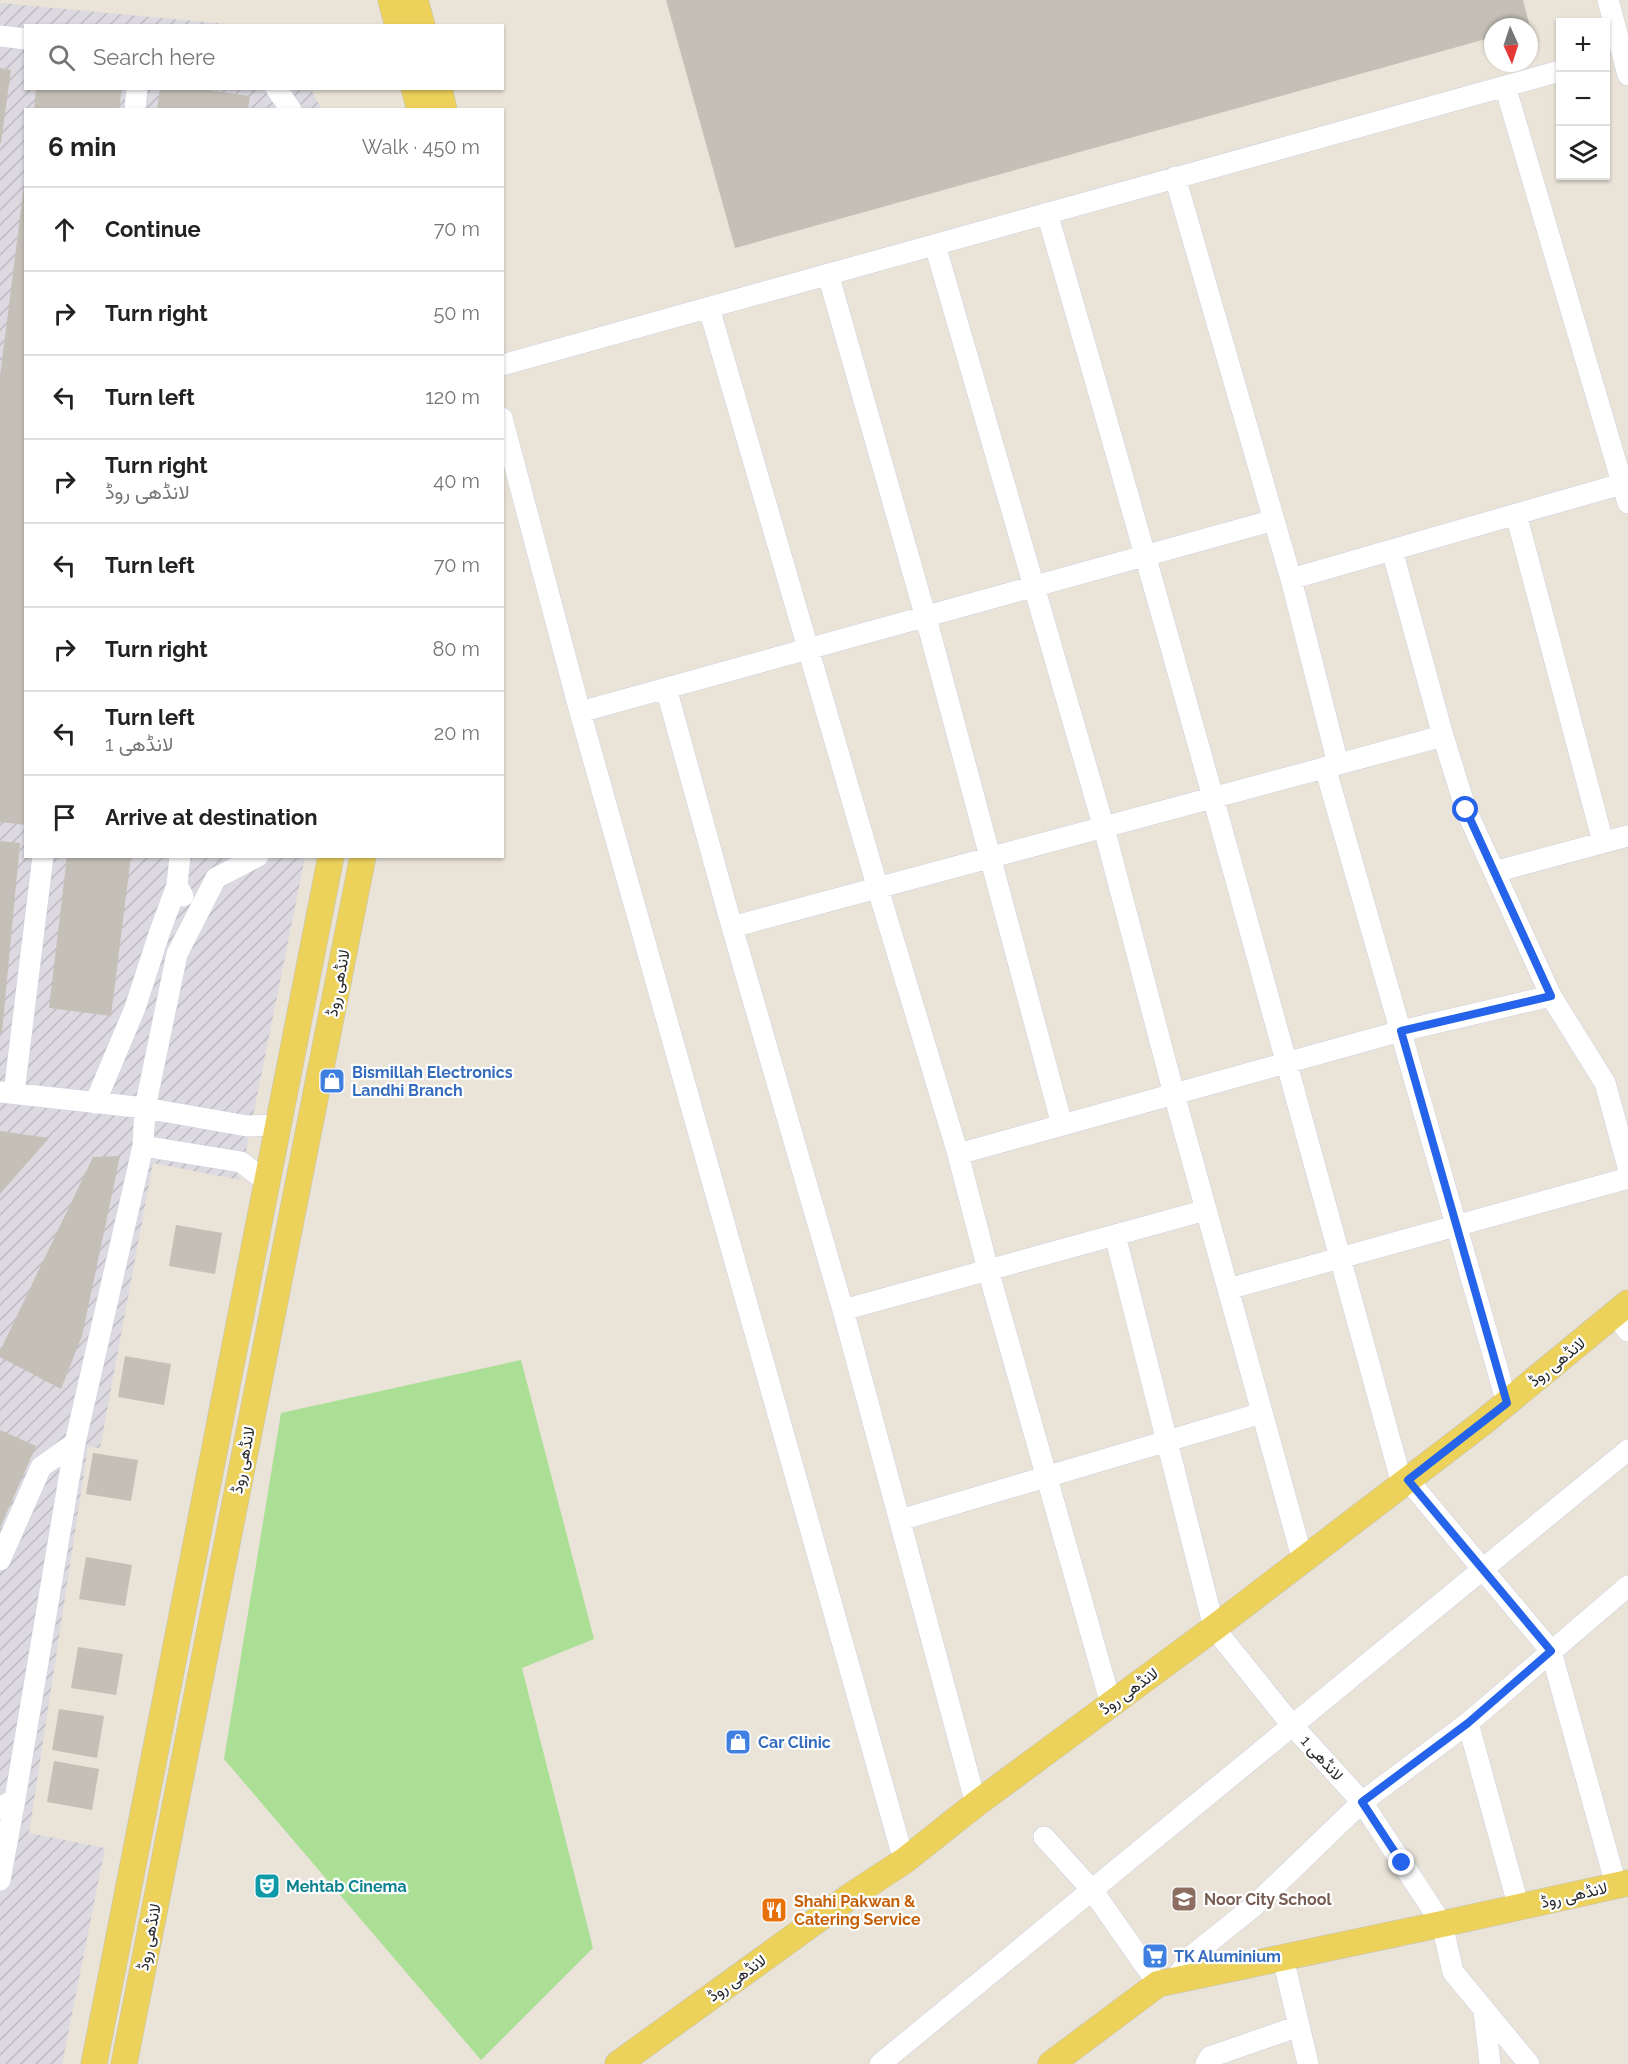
<!DOCTYPE html>
<html lang="en">
<head>
<meta charset="utf-8">
<style>
	:root { --surface:#fff; --page:#f6f6f6; --text:#222; --muted:#767676; --line:#e0e0e0 }
	body { margin:0; font-family:Raleway,Vazirmatn,sans-serif; background:var(--page); color:var(--text) }
	.controls { position:absolute; right:18px; top:18px; display:grid; overflow:hidden; border-radius:0px; box-shadow:0 2px 4px #0004 }
	.controls button { width:54px; height:54px; display:grid; place-items:center; padding:0; border:0; border-bottom:2px solid var(--line); background:var(--surface); color:var(--text); font:30px sans-serif }
	.compass { position:absolute; left:1484px; top:18px; width:54px; height:54px; border-radius:50%; background:var(--surface); box-shadow:0 2px 4px #0004; rotate:177deg }
	.stop { position:absolute; width:18px; height:18px; margin:-14px; border:4px solid #2563eb; border-radius:50%; background:#fff }
	.stop.end { background:#2563eb; border-color:#fff; box-shadow:0 2px 6px #0008 }
	.list { margin:0; padding:0; list-style:none }
	h2 { display:flex; justify-content:space-between; align-items:center; height:78px; margin:0; padding:0 24px; font-size:26px }
	h2 small { font-size:20px; font-weight:400; color:var(--muted) }
	.list li { display:grid; grid-template-columns:39px 1fr auto; gap:18px; align-items:center; box-sizing:border-box; height:84px; padding:0 24px; border-top:2px solid var(--line) }
	.list b { display:block; font-size:22px; white-space:nowrap }
	.list p { margin:0; font-size:20px; white-space:nowrap; color:var(--muted) }
	.list em { font-size:20px; font-style:normal; color:var(--muted) }
	.icon { flex:none; width:33px; height:33px; fill:none; stroke:currentColor; stroke-width:2; stroke-linecap:round; stroke-linejoin:round }
	.map { position:relative; flex:none; width:1628px; height:2064px; overflow:hidden }
	.search { position:absolute; background:var(--surface); box-shadow:0 2px 4px #0004; left:24px; top:24px; width:480px; height:66px; display:flex; align-items:center; gap:15px; box-sizing:border-box; padding:0 21px; border-radius:0px; color:var(--muted); font-size:22px }
	.panel { position:absolute; background:var(--surface); box-shadow:0 2px 4px #0004; left:24px; top:108px; width:480px; height:750px; border-radius:0px }
	.map>svg:first-child { display:block }
	.industrial { fill:url(#industrial-furrows) }
	.green { fill:#abdf95 }
	.building { fill:#c4c0b8 }
	.lines { fill:none; stroke-linecap:round; stroke-linejoin:round }
	.minor-casing { stroke:#ced0e0; stroke-width:22 }
	.major-casing { stroke:#c3c3c3; stroke-width:27 }
	.minor { stroke:#fff; stroke-width:21 }
	.major { stroke:#ecd15b; stroke-width:26 }
	.route { stroke:#2563eb; stroke-width:8 }
	.labels { text-anchor:middle; dominant-baseline:central; stroke-width:4.5; stroke-linejoin:round; paint-order:stroke }
	.street-label { font-size:16px; fill:#272727; stroke:#fff }
	.shop-label { font-size:16px; font-weight:bold; fill:#366cbe; stroke:#fff; text-anchor:start }
	.culture-label { font-size:16px; font-weight:bold; fill:#0d838f; stroke:#fff; text-anchor:start }
	.education-label { font-size:16px; font-weight:bold; fill:#785e54; stroke:#fff; text-anchor:start }
	.food-label { font-size:16px; font-weight:bold; fill:#c56008; stroke:#fff; text-anchor:start }
</style>
</head>
<body>
<div class="map">
<svg width="1628" height="2064" viewBox="0 0 1628 2064">
	<defs>
		<pattern id="industrial-furrows" width="10" height="10" patternUnits="userSpaceOnUse" patternTransform="scale(1.5)"><rect width="10" height="10" fill="#dcd9e1"/><path d="M-1 1l2-2M0 10L10 0M9 11l2-2" fill="none" stroke="#bdbac1"/></pattern>
	</defs>
	<rect width="100%" height="100%" fill="#e9e3d8"/>
	<path class="industrial" d="M 0,3 L 237,25 L 26,26 L 26,88 L 311,89 L 321,109 L 26,110 L 26,856 L 305,857 L 253,1116 L 245,1156 L 236,1171 L 240,1180 L 153,1163 L 100,1448 L 88,1447 L 29,1833 L 105,1848 L 62,2064 L 0,2064 Z"/>
	<path class="green" d="M 521,1360 L 594,1639 L 522,1668 L 593,1948 L 481,2060 L 224,1759 L 281,1413 Z"/>
	<path class="building" d="M 666,0 L 1523,0 L 1530,27 L 1493,27 L 1493,37 L 735,248 Z
		M 0,68 L 11,70 L 1,143 L 0,143 Z
		M 36,88 L 122,88 L 119,110 L 34,110 Z
		M 160,88 L 192,88 L 250,96 L 248,110 L 157,110 Z
		M 24,185 L 26,185 L 26,825 L 0,822 L 0,377 Z
		M 0,841 L 20,843 L 2,1033 L 0,1033 Z
		M 67,856 L 131,856 L 111,1016 L 49,1008 Z
		M 0,1131 L 49,1138 L 0,1194 Z
		M 120,1156 L 82,1336 L 61,1389 L 0,1357 L 0,1351 L 93,1157 Z
		M 176,1225 L 222,1233 L 215,1274 L 169,1266 Z
		M 125,1356 L 171,1364 L 164,1405 L 118,1397 Z
		M 0,1430 L 36,1446 L 0,1528 Z
		M 93,1453 L 138,1460 L 131,1501 L 86,1494 Z
		M 86,1557 L 132,1565 L 125,1606 L 79,1599 Z
		M 78,1647 L 123,1654 L 116,1695 L 71,1688 Z
		M 59,1709 L 104,1716 L 97,1758 L 52,1750 Z
		M 54,1761 L 99,1769 L 92,1810 L 47,1802 Z"/>
	<g class="lines">
		<g class="minor-casing">
			<path id="minor" d="M 1608,0 L 1628,75
				M 0,36 L 26,39
				M 1505,86 L 1628,503
				M 276,88 L 291,110
				M 135,110 L 137,88
				M 1175,177 L 1291,579 L 1338,764
				M 1047,213 C 1170,636 1286,1060 1402,1484
				M 935,245 L 1104,828 L 1174,1094 L 1228,1289 L 1628,1178
				M 828,274 L 926,618 L 1062,1125
				M 709,308 L 878,889 L 958,1154
				M 502,365 L 1560,71
				M 502,418 L 580,712 L 904,1861
				M 1516,514 L 1603,842
				M 1392,550 L 1443,736 L 1466,810 L 1551,996 L 1605,1083 L 1628,1167
				M 1291,579 L 1628,482
				M 666,688 L 732,927 L 843,1310 L 976,1804
				M 580,712 L 1274,520
				M 1325,767 L 1507,1403
				M 180,856 L 177,885 L 183,896
				M 1494,872 L 1628,836
				M 732,927 L 1443,736
				M 0,1092 L 145,1108 L 247,1126 L 278,1125
				M 14,1093 L 43,856
				M 95,1103 L 135,1008 L 159,934 L 177,885
				M 143,1146 L 241,1162 L 267,1182
				M 1115,1235 L 1214,1628 L 1292,1725 L 1362,1802 L 1442,1924 L 1453,1972 L 1529,2064
				M 1228,1289 L 1303,1561
				M 843,1310 L 1206,1210
				M 1615,1314 L 1628,1331
				M 1408,1480 L 1551,1651 L 1616,1885
				M 900,1520 L 1262,1413
				M 0,1560 L 41,1467 L 75,1443 L 143,1146 L 145,1108 L 177,954 L 216,878 L 258,856
				M 1111,1704 L 988,1270 L 958,1154 L 1401,1031 L 1551,996
				M 1468,1723 L 1519,1908
				M 0,1808 L 15,1799 L 75,1443
				M 1044,1837 L 1092,1890 L 1158,1984
				M 0,1880 L 15,1799
				M 1283,1958 L 1308,2064
				M 1174,1980 L 1193,1955 L 1254,1906 L 1362,1802 L 1468,1723 L 1628,1586
				M 1484,2011 L 1490,2064
				M 880,2064 L 1628,1450
				M 1206,2064 L 1210,2057 L 1299,2026"/>
		</g>
		<g class="major-casing">
			<path id="major" d="M 391,0 L 398,26
				M 415,0 L 422,26
				M 414,88 L 420,110
				M 439,88 L 444,110
				M 94,2064 L 331,856
				M 124,2064 L 363,856
				M 618,2064 L 849,1897 L 904,1861 L 976,1804 L 1214,1628 L 1481,1424 L 1628,1303
				M 1051,2064 L 1158,1984 L 1442,1924 L 1628,1883"/>
		</g>
		<use href="#minor" class="minor"/>
		<use href="#major" class="major"/>
	</g>
	<g class="lines">
		<path class="route" d="M 1402,1863 L 1362,1802 L 1468,1723 L 1551,1651 L 1408,1480 L 1507,1403 L 1401,1031 L 1551,996 L 1466,810"/>
	</g>
	<defs>
		<g id="shop-square" transform="scale(1.35)"><rect x="-9" y="-9" width="18" height="18" rx="4" fill="#3f7fe0" stroke="#fff"/><path d="M-5-2.5h2.3a2.7 3.5 0 0 1 5.4 0H5L5.5 6h-11ZM-1.5-2.5h3a1.5 2.3 0 0 0-3 0Z" fill="#fff"/></g>
		<g id="theatre-square" transform="scale(1.35)"><rect x="-9" y="-9" width="18" height="18" rx="4" fill="#0f9aa8" stroke="#fff"/><path d="M-5-5.5Q0-4 5-5.5V0Q5 5 0 6Q-5 5-5 0ZM-3.3-2.5H-1v1.5H-3.3ZM1-2.5H3.3v1.5H1ZM-2.8 1Q0 5.5 2.8 1Z" fill="#fff"/></g>
		<g id="school-square" transform="scale(1.35)"><rect x="-9" y="-9" width="18" height="18" rx="4" fill="#8d6e63" stroke="#fff"/><path d="M0-5L7-2L0 1L-7-2ZM-4 1L0 2.5L4 1V4Q0 6-4 4Z" fill="#fff"/></g>
		<g id="restaurant-square" transform="scale(1.35)"><rect x="-9" y="-9" width="18" height="18" rx="4" fill="#e8710a" stroke="#fff"/><path d="M-5-6h1v4h1v-4h1v4h1v-4h1v5L-1.5 .5V6h-2V.5L-5-1ZM5-6V6H3V1.5H1.5Q1.5-4 5-6Z" fill="#fff"/></g>
		<g id="supermarket-square" transform="scale(1.35)"><rect x="-9" y="-9" width="18" height="18" rx="4" fill="#3f7fe0" stroke="#fff"/><path d="M-6-5.5h2.5l.6 2H6L4.5 2H-2.5L-4.4-4H-6ZM-1.5 3.2a1.3 1.3 0 1 0 .1 0ZM3 3.2a1.3 1.3 0 1 0 .1 0Z" fill="#fff"/></g>
	</defs>
	<g fill-rule="evenodd">
		<use href="#shop-square" x="332" y="1081"/>
		<use href="#shop-square" x="738" y="1742"/>
		<use href="#theatre-square" x="267" y="1886"/>
		<use href="#school-square" x="1184" y="1899"/>
		<use href="#restaurant-square" x="774" y="1910"/>
		<use href="#supermarket-square" x="1155" y="1956"/>
	</g>
	<g class="labels">
		<g class="street-label">
			<text transform="translate(338 983) rotate(-79)">لانڈھی روڈ</text>
			<text transform="translate(1557 1362) rotate(-39)">لانڈھی روڈ</text>
			<text transform="translate(243 1460) rotate(-79)">لانڈھی روڈ</text>
			<text transform="translate(1129 1691) rotate(-36)">لانڈھی روڈ</text>
			<text transform="translate(1322 1758) rotate(48)">لانڈھی 1</text>
			<text transform="translate(1574 1895) rotate(-13)">لانڈھی روڈ</text>
			<text transform="translate(149 1937) rotate(-79)">لانڈھی روڈ</text>
			<text transform="translate(737 1978) rotate(-36)">لانڈھی روڈ</text>
		</g>
		<g class="shop-label">
			<text x="352" y="1072">Bismillah Electronics<tspan x="352" dy="18">Landhi Branch</tspan></text>
			<text x="758" y="1742">Car Clinic</text>
			<text x="1174" y="1956">TK Aluminium</text>
		</g>
		<g class="culture-label">
			<text x="286" y="1886">Mehtab Cinema</text>
		</g>
		<g class="education-label">
			<text x="1204" y="1899">Noor City School</text>
		</g>
		<g class="food-label">
			<text x="794" y="1901">Shahi Pakwan &amp;<tspan x="794" dy="18">Catering Service</tspan></text>
		</g>
	</g>
</svg>
<div class="controls">
<button>+</button>
<button>−</button>
<button><svg class="icon" aria-label="layers" viewBox="0 0 24 24"><path d="M12 4l9 5-9 5-9-5zM3 14l9 5 9-5"/></svg></button>
</div>
<svg class="compass" viewBox="-18 -18 36 36"><path d="M0-13l5 13h-10z" fill="#e53935"/><path d="M0 13l5-13h-10z" fill="#767676"/></svg>
<div class="stop" style="left:1466px;top:810px"></div>
<div class="stop end" style="left:1402px;top:1863px"></div>
<div class="search"><svg class="icon" aria-label="search" viewBox="0 0 24 24"><circle cx="10" cy="10" r="6"/><path d="M15 15l6 6"/></svg>Search here</div>
<section class="panel">
<h2>6 min<small>Walk · 450 m</small></h2>
<ul class="list">
<li><svg class="icon" aria-label="ahead" viewBox="0 0 24 24"><path d="M12 20V5M6 11l6-6 6 6"/></svg><div><b>Continue</b></div><em>70 m</em></li>
<li><svg class="icon" aria-label="right" viewBox="0 0 24 24"><path d="M7 20v-9h11M14 6l5 5-5 5"/></svg><div><b>Turn right</b></div><em>50 m</em></li>
<li><svg class="icon" aria-label="left" viewBox="0 0 24 24"><path d="M17 20v-9H6M10 6l-5 5 5 5"/></svg><div><b>Turn left</b></div><em>120 m</em></li>
<li><svg class="icon" aria-label="right" viewBox="0 0 24 24"><path d="M7 20v-9h11M14 6l5 5-5 5"/></svg><div><b>Turn right</b><p>لانڈھی روڈ</p></div><em>40 m</em></li>
<li><svg class="icon" aria-label="left" viewBox="0 0 24 24"><path d="M17 20v-9H6M10 6l-5 5 5 5"/></svg><div><b>Turn left</b></div><em>70 m</em></li>
<li><svg class="icon" aria-label="right" viewBox="0 0 24 24"><path d="M7 20v-9h11M14 6l5 5-5 5"/></svg><div><b>Turn right</b></div><em>80 m</em></li>
<li><svg class="icon" aria-label="left" viewBox="0 0 24 24"><path d="M17 20v-9H6M10 6l-5 5 5 5"/></svg><div><b>Turn left</b><p>لانڈھی 1</p></div><em>20 m</em></li>
<li><svg class="icon" aria-label="arrive" viewBox="0 0 24 24"><path d="M6 21V4h12l-3 4 3 4H6"/></svg><div><b>Arrive at destination</b></div></li>
</ul>
</section>
</div>
</body>
</html>
